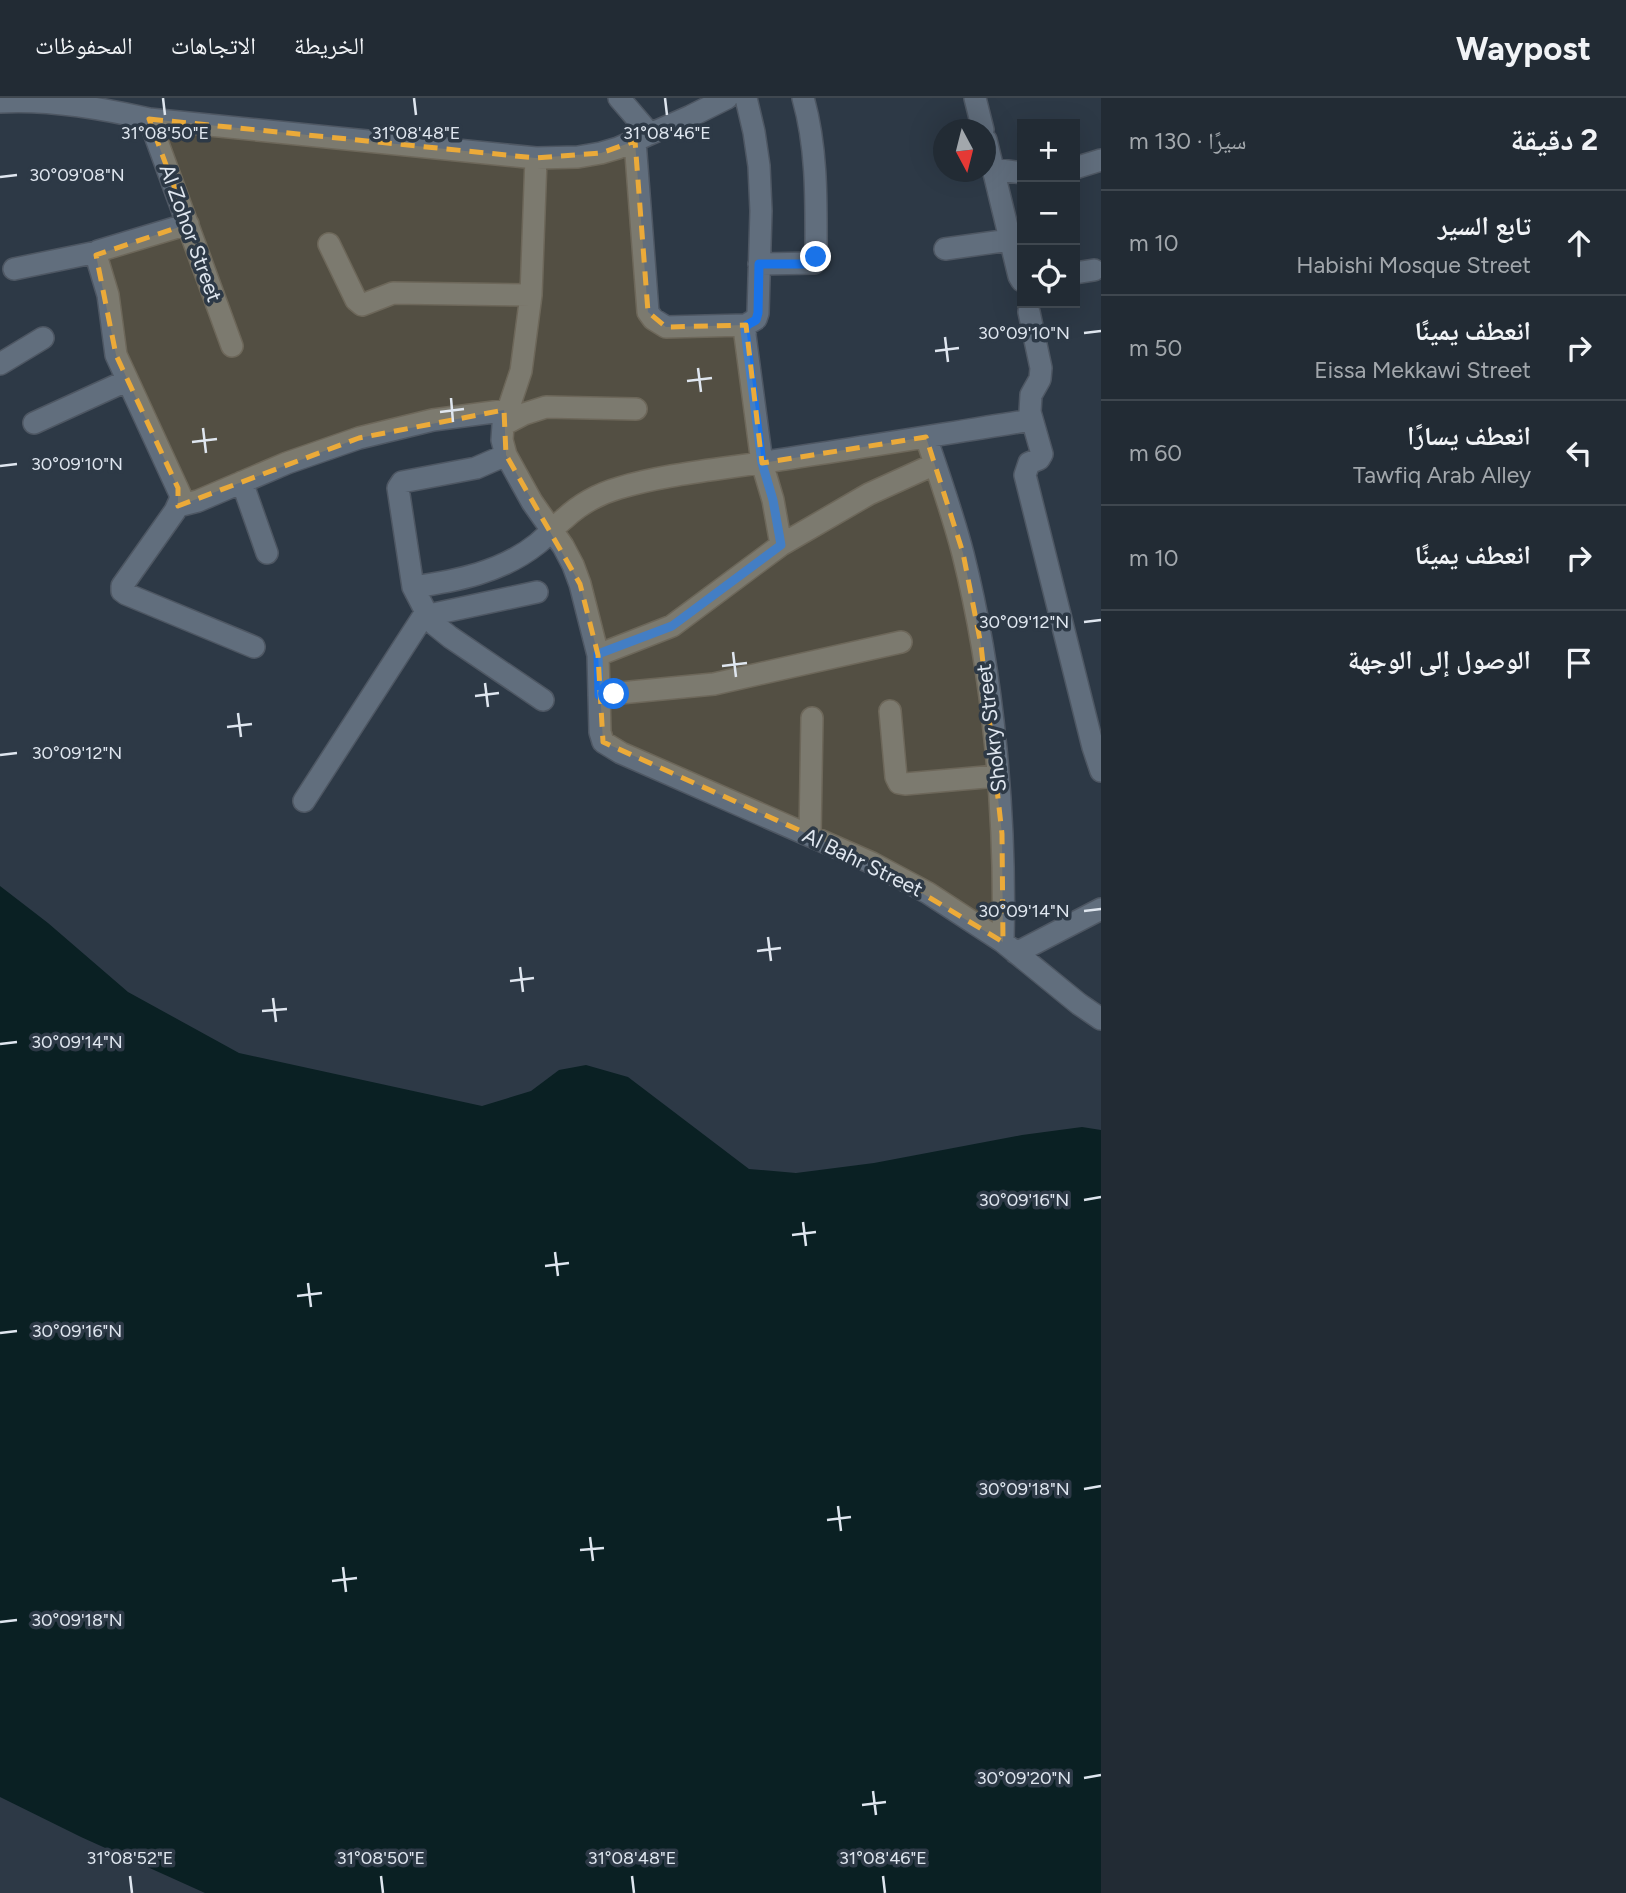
<!DOCTYPE html>
<html lang="ar">
<head>
<meta charset="utf-8">
<style>
	:root { --surface:#222b34; --page:#2e3740; --text:#f1f3f6; --muted:#a2a7ac; --line:#3f474f }
	body { margin:0; font-family:Figtree,"Noto Naskh Arabic",sans-serif; background:var(--page); color:var(--text); direction:rtl }
	.controls { position:absolute; right:21px; top:21px; display:grid; overflow:hidden; border-radius:0px; box-shadow:0 7px 28px #0002 }
	.controls button { width:63px; height:63px; display:grid; place-items:center; padding:0; border:0; border-bottom:2px solid var(--line); background:var(--surface); color:var(--text); font:35px sans-serif }
	.compass { position:absolute; left:933px; top:21px; width:63px; height:63px; border-radius:50%; background:var(--surface); box-shadow:0 7px 28px #0002; rotate:173deg }
	.stop { position:absolute; width:21px; height:21px; margin:-16px; border:5px solid #1a73e8; border-radius:50%; background:#fff }
	.stop.end { background:#1a73e8; border-color:#fff; box-shadow:0 2px 7px #0008 }
	.list { margin:0; padding:0; list-style:none }
	h2 { display:flex; justify-content:space-between; align-items:center; height:91px; margin:0; padding:0 28px; font-size:30px }
	h2 small { font-size:23px; font-weight:400; color:var(--muted) }
	.list li { display:grid; grid-template-columns:46px 1fr auto; gap:21px; align-items:center; box-sizing:border-box; height:105px; padding:0 28px; border-top:2px solid var(--line) }
	.list b { display:block; font-size:26px; white-space:nowrap }
	.list p { margin:0; font-size:23px; white-space:nowrap; color:var(--muted) }
	.list em { font-size:23px; font-style:normal; color:var(--muted) }
	.icon { flex:none; width:38px; height:38px; fill:none; stroke:currentColor; stroke-width:2; stroke-linecap:round; stroke-linejoin:round }
	.map { position:relative; flex:none; width:1101px; height:1795px; overflow:hidden; direction:ltr }
	header { display:flex; align-items:center; gap:42px; box-sizing:border-box; height:98px; padding:0 35px; background:var(--surface); border-bottom:2px solid var(--line) }
	header strong { font-size:33px }
	nav { display:flex; gap:38px; margin-inline-start:auto; font-size:24px }
	main { display:flex }
	aside { flex:1; background:var(--surface) }
	.map>svg:first-child { display:block }
	.water { fill:#0a2023 }
	.lines { fill:none; stroke-linecap:round; stroke-linejoin:round }
	.minor-casing { stroke:#4e5763; stroke-width:24 }
	.minor { stroke:#616e7d; stroke-width:21 }
	.route { stroke:#1a73e8; stroke-width:9 }
	.marked { fill:#ebaa39; fill-opacity:0.2; stroke:#ebaa39; stroke-width:5; stroke-dasharray:14 9; stroke-linejoin:round }
	.ticks { fill:none; stroke:#dfe6ef; stroke-width:2.5 }
	.labels { text-anchor:middle; dominant-baseline:central; stroke-width:7; stroke-linejoin:round; paint-order:stroke }
	.street-label { font-size:21px; fill:#dfe6ef; stroke:#2d3946 }
	.ticks-label { font-size:18px; text-anchor:middle; fill:#dfe6ef; stroke:#2d3946; stroke-width:7; stroke-linejoin:round; paint-order:stroke }
</style>
</head>
<body>
<header>
<strong>Waypost</strong>
<nav><a>الخريطة</a><a>الاتجاهات</a><a>المحفوظات</a></nav>
</header>
<main>
<aside>
<h2>2 دقيقة<small>سيرًا · 130 m</small></h2>
<ul class="list">
<li><svg class="icon" aria-label="ahead" viewBox="0 0 24 24"><path d="M12 20V5M6 11l6-6 6 6"/></svg><div><b>تابع السير</b><p>Habishi Mosque Street</p></div><em>10 m</em></li>
<li><svg class="icon" aria-label="right" viewBox="0 0 24 24"><path d="M7 20v-9h11M14 6l5 5-5 5"/></svg><div><b>انعطف يمينًا</b><p>Eissa Mekkawi Street</p></div><em>50 m</em></li>
<li><svg class="icon" aria-label="left" viewBox="0 0 24 24"><path d="M17 20v-9H6M10 6l-5 5 5 5"/></svg><div><b>انعطف يسارًا</b><p>Tawfiq Arab Alley</p></div><em>60 m</em></li>
<li><svg class="icon" aria-label="right" viewBox="0 0 24 24"><path d="M7 20v-9h11M14 6l5 5-5 5"/></svg><div><b>انعطف يمينًا</b></div><em>10 m</em></li>
<li><svg class="icon" aria-label="arrive" viewBox="0 0 24 24"><path d="M6 21V4h12l-3 4 3 4H6"/></svg><div><b>الوصول إلى الوجهة</b></div></li>
</ul>
</aside>
<div class="map">
<svg width="1101" height="1795" viewBox="0 0 1101 1795">
	<rect width="100%" height="100%" fill="#2d3946"/>
	<path class="water" d="M 0,788 L 48,825 L 128,894 L 239,955 L 482,1008 L 531,993 L 559,972 L 586,967 L 628,979 L 749,1071 L 796,1075 L 874,1065 L 1022,1037 L 1082,1029 L 1101,1032 L 1101,1795 L 205,1795 L 81,1739 L 0,1699 Z"/>
	<g class="lines">
		<g class="minor-casing">
			<path id="minor" d="M 619,0 L 650,36
				M 746,0 L 754,34 L 759,68 L 761,113 L 758,215 L 756,221 L 746,227 L 745,237 L 762,365 L 773,402 L 781,447
				M 975,0 L 983,32
				M 0,4 C 49,1 101,10 149,21 L 536,60 L 578,59 L 601,55 L 618,50 L 691,18 L 727,0
				M 149,21 L 232,248
				M 986,42 L 1019,178 L 1022,183
				M 635,43 L 648,214 L 653,221 L 666,229 L 746,227
				M 536,60 L 531,197 L 521,273 L 503,327 L 502,342 L 506,357 L 532,404 L 563,448 L 573,467 L 580,486 L 598,557 L 600,634 L 603,644 L 621,655 L 872,765 L 928,795 L 1003,844 L 1079,906 L 1101,921
				M 1075,70 L 1101,62
				M 993,71 L 1022,75
				M 188,126 L 98,153 L 96,157 L 108,197 L 116,257 L 180,396 L 180,402 L 175,413 L 122,488 L 122,493 L 126,496 L 254,549
				M 329,146 L 356,202 L 362,207 L 393,195 L 531,197
				M 945,151 L 1010,142
				M 759,166 L 814,165 L 816,163 C 816,109 818,52 803,0
				M 14,171 L 97,154
				M 1075,175 L 1094,172
				M 1029,214 L 1041,270 L 1040,281 L 1031,297 L 1030,314 L 1042,356 L 1039,361 L 1029,365 L 1025,377 L 1093,649 L 1101,673
				M 0,266 L 43,240
				M 34,325 L 126,283
				M 503,327 L 524,316 L 546,309 L 636,311
				M 926,339 C 939,377 953,417 963,456 C 994,579 1006,718 1003,844
				M 506,357 L 476,370 L 402,384 L 398,390 L 413,489 L 426,514 L 435,527 L 450,539 L 543,602
				M 242,384 L 267,455
				M 178,408 L 198,403 L 287,365 L 359,340 L 433,322 L 509,312
				M 413,489 C 457,483 502,474 537,446 C 547,438 554,429 564,421 C 580,406 598,396 619,390 C 666,376 716,372 765,364 C 854,351 943,336 1032,322
				M 429,517 L 537,494
				M 598,557 L 672,528 L 781,447 L 869,396 L 935,366
				M 599,597 L 714,586 L 901,544
				M 890,613 L 896,679 L 899,685 L 905,686 L 997,678
				M 304,703 L 426,514
				M 810,738 L 812,620
				M 1016,855 L 1101,811"/>
		</g>
		<use href="#minor" class="minor"/>
	</g>
	<g class="lines">
		<path class="route" d="M 614,596 L 599,597 L 598,556 L 672,528 L 781,447 L 773,402 L 762,365 L 745,232 L 747,227 L 756,222 L 758,215 L 759,166 L 814,166 L 816,164 L 816,159"/>
	</g>
	<path class="marked" d="M 149,21 L 536,60 L 601,55 L 635,43 L 648,214 L 666,229 L 746,227 L 762,365 L 926,339 L 963,455 L 981,547 L 1002,736 L 1003,844 L 872,765 L 603,644 L 598,557 L 580,486 L 506,357 L 504,312 L 359,340 L 178,408 L 178,390 L 116,257 L 96,157 L 188,126 Z"/>
	<path class="ticks" d="M 163,0 L 165,17M 414,0 L 416,17M 665,0 L 667,17M 0,79 L 17,77M 1084,235 L 1101,233M 945,239 L 948,264M 935,253 L 959,250M 698,270 L 701,294M 687,283 L 712,280M 451,300 L 453,324M 440,314 L 464,311M 203,330 L 206,355M 192,344 L 217,341M 0,368 L 17,366M 1084,524 L 1101,522M 733,554 L 736,579M 722,568 L 747,565M 485,585 L 488,609M 475,598 L 499,595M 238,615 L 241,639M 227,629 L 252,626M 0,657 L 17,655M 1084,813 L 1101,811M 768,839 L 771,863M 757,853 L 781,850M 520,869 L 523,894M 510,883 L 534,880M 273,900 L 276,924M 262,913 L 287,911M 0,946 L 17,944M 1084,1102 L 1101,1099M 803,1124 L 806,1148M 792,1137 L 816,1134M 555,1154 L 558,1178M 545,1168 L 569,1165M 308,1185 L 311,1209M 297,1198 L 322,1195M 0,1235 L 17,1233M 1084,1391 L 1101,1388M 838,1408 L 841,1433M 827,1422 L 851,1419M 590,1439 L 593,1463M 580,1452 L 604,1450M 343,1469 L 346,1494M 332,1483 L 357,1480M 0,1524 L 17,1522M 1084,1680 L 1101,1677M 873,1693 L 876,1717M 862,1707 L 886,1704M 130,1778 L 132,1795M 381,1778 L 383,1795M 632,1778 L 634,1795M 883,1778 L 885,1795"/>
	<g class="labels">
		<g class="street-label">
			<text transform="translate(191 135) rotate(70)">Al Zohor Street</text>
			<text transform="translate(991 630) rotate(-97)">Shokry Street</text>
			<text transform="translate(863 764) rotate(26)">Al Bahr Street</text>
		</g>
	</g>
	<g class="ticks-label">
		<text x="416" y="41">31°08'48"E</text>
		<text x="667" y="41">31°08'46"E</text>
		<text x="165" y="41">31°08'50"E</text>
		<text x="77" y="83">30°09'08"N</text>
		<text x="1024" y="241">30°09'10"N</text>
		<text x="77" y="372">30°09'10"N</text>
		<text x="1024" y="530">30°09'12"N</text>
		<text x="77" y="661">30°09'12"N</text>
		<text x="1024" y="819">30°09'14"N</text>
		<text x="77" y="950">30°09'14"N</text>
		<text x="1024" y="1108">30°09'16"N</text>
		<text x="77" y="1239">30°09'16"N</text>
		<text x="1024" y="1397">30°09'18"N</text>
		<text x="77" y="1528">30°09'18"N</text>
		<text x="1024" y="1686">30°09'20"N</text>
		<text x="130" y="1766">31°08'52"E</text>
		<text x="381" y="1766">31°08'50"E</text>
		<text x="632" y="1766">31°08'48"E</text>
		<text x="883" y="1766">31°08'46"E</text>
	</g>
</svg>
<div class="controls">
<button>+</button>
<button>−</button>
<button><svg class="icon" aria-label="locate" viewBox="0 0 24 24"><circle cx="12" cy="12" r="6"/><path d="M12 2v4M12 18v4M2 12h4M18 12h4"/></svg></button>
</div>
<svg class="compass" viewBox="-18 -18 36 36"><path d="M0-13l5 13h-10z" fill="#e53935"/><path d="M0 13l5-13h-10z" fill="#a2a7ac"/></svg>
<div class="stop" style="left:614px;top:596px"></div>
<div class="stop end" style="left:816px;top:159px"></div>
</div>
</main>
</body>
</html>
